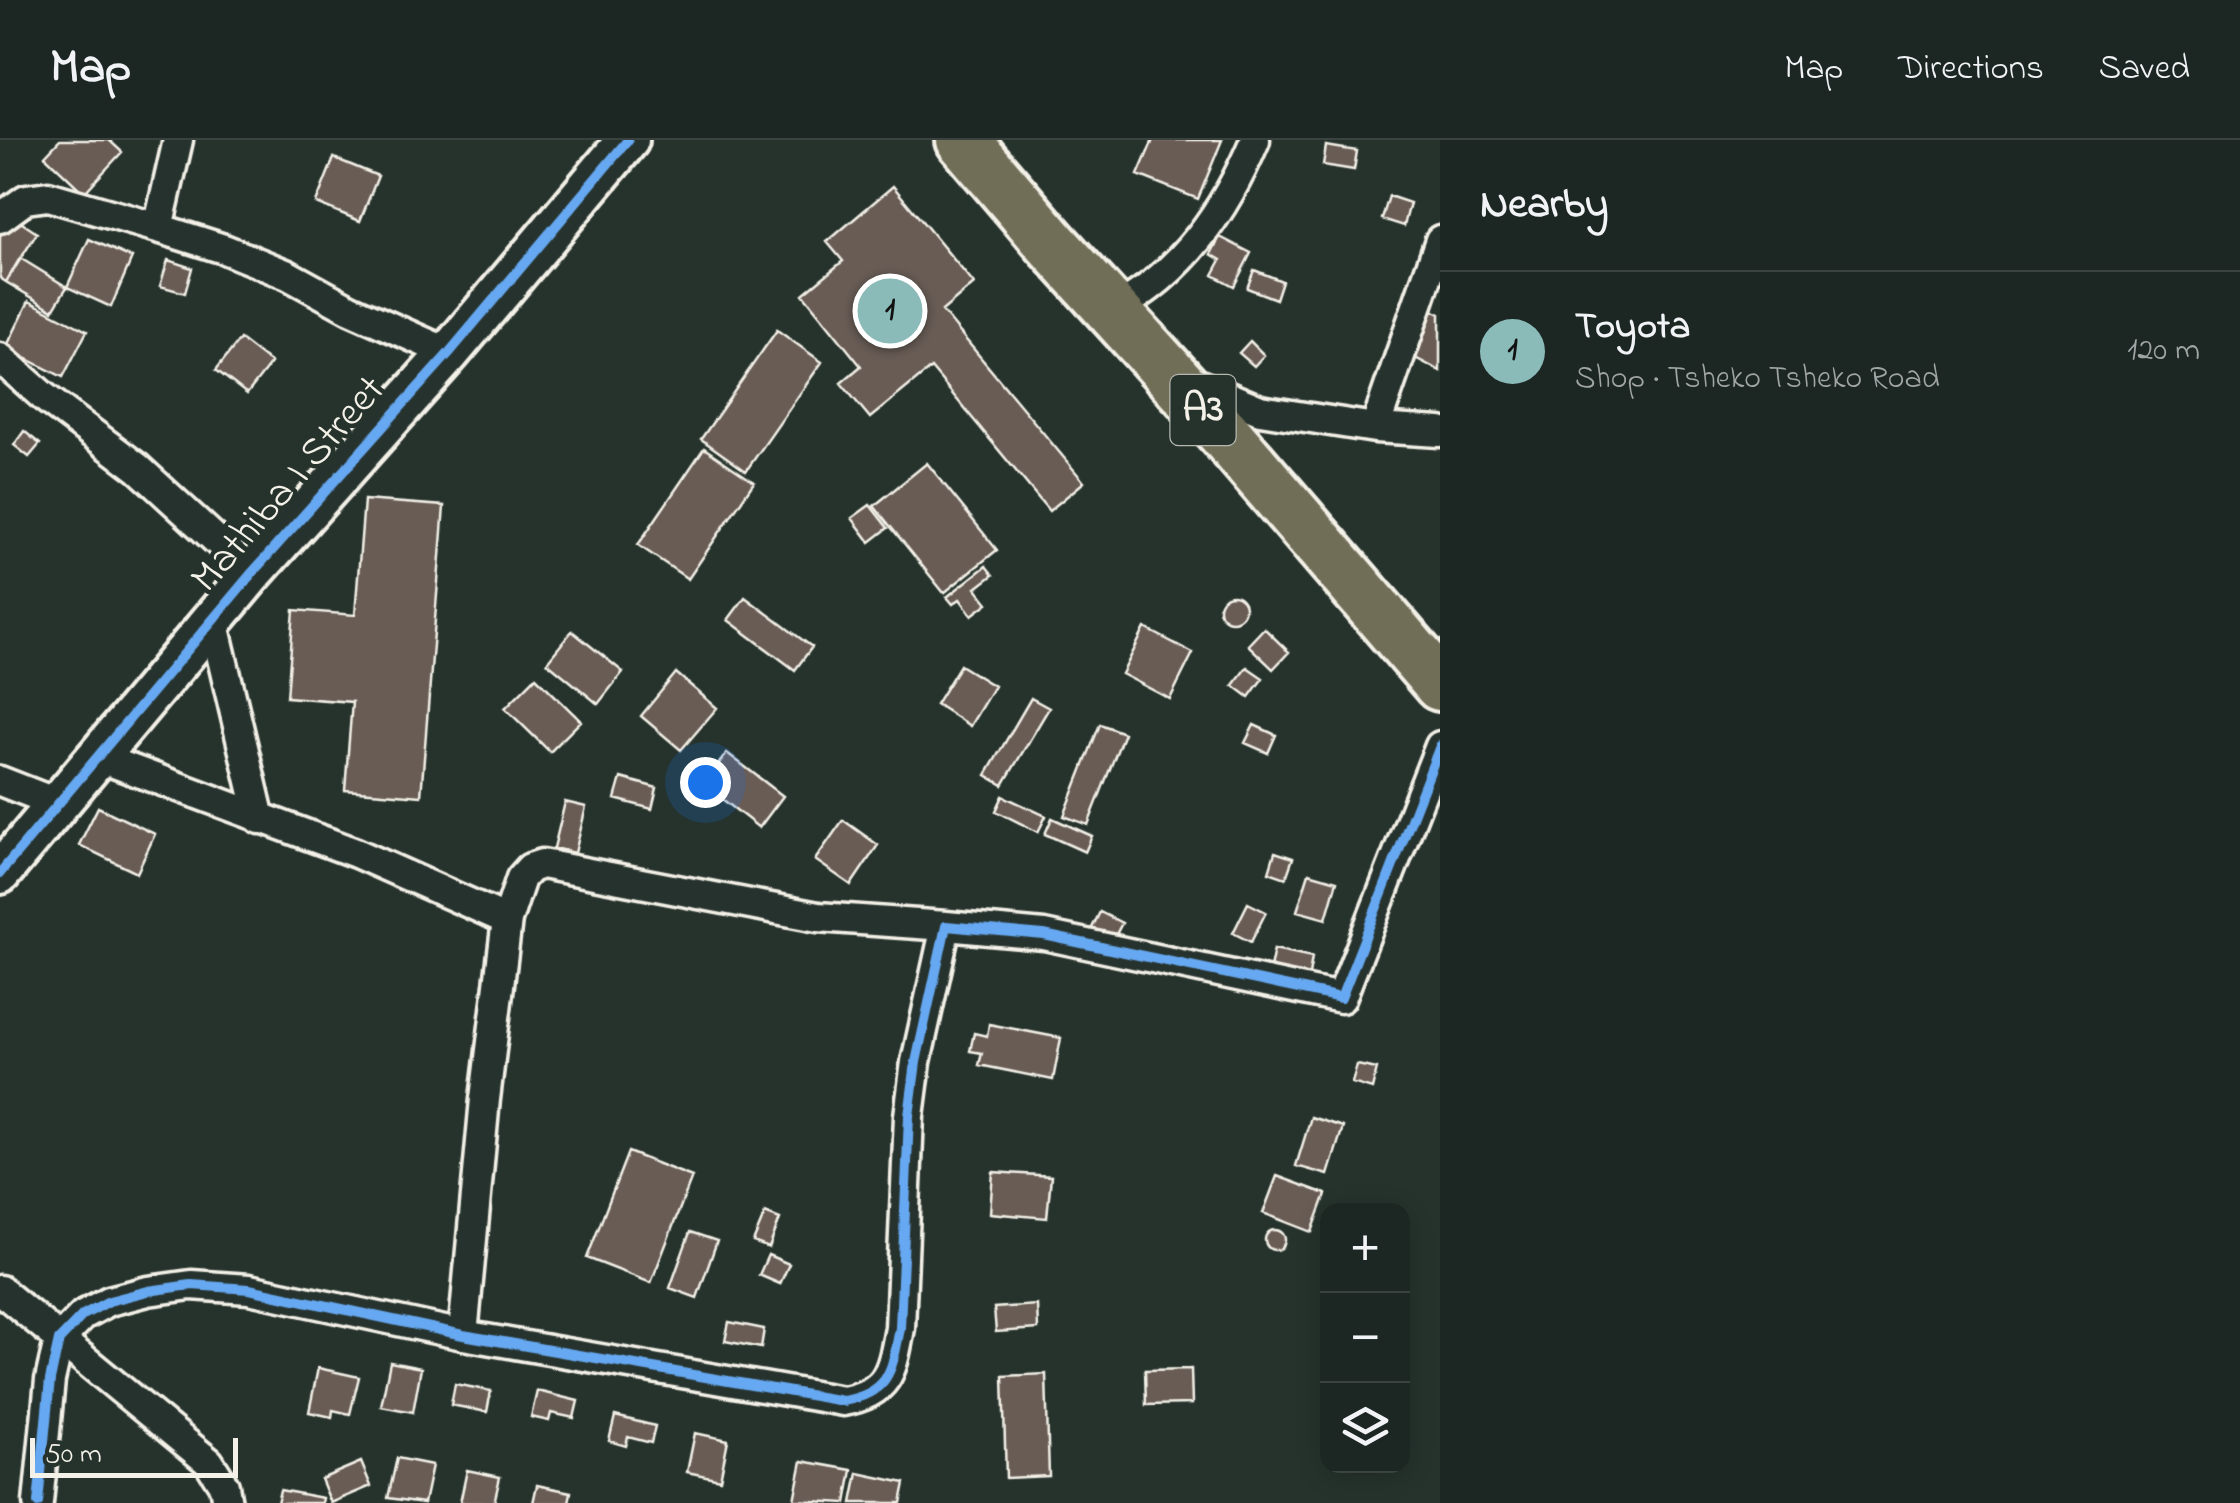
<!DOCTYPE html>
<html lang="en">
<head>
<meta charset="utf-8">
<style>
	:root { --surface:#1c2622; --page:#252e2a; --text:#f1f3f6; --muted:#a0a5a5; --line:#3a4340; --accent:#8bbbb9 }
	body { margin:0; font-family:"Indie Flower",sans-serif; background:var(--page); color:var(--text) }
	.controls { position:absolute; right:30px; bottom:30px; display:grid; overflow:hidden; border-radius:20px; box-shadow:0 5px 25px #0003 }
	.controls button { width:90px; height:90px; display:grid; place-items:center; padding:0; border:0; border-bottom:2px solid var(--line); background:var(--surface); color:var(--text); font:50px sans-serif }
	.scale { position:absolute; left:30px; bottom:25px; width:208px; box-sizing:border-box; padding-left:10px; border:5px solid #f4f1e8; border-top:0; font-size:28px; line-height:35px; white-space:nowrap; color:#f4f1e8; -webkit-text-stroke:8px #26332d; paint-order:stroke }
	.you { position:absolute; left:705px; top:642px; width:35px; height:35px; margin:-25px; border:8px solid #fff; border-radius:50%; background:#1a73e8; box-shadow:0 0 0 15px #1a73e833 }
	.badge { display:grid; place-items:center; width:65px; height:65px; border-radius:50%; background:var(--accent); color:#111; font-size:32px; font-weight:700 }
	.pin { position:absolute; translate:-50% -50%; border:5px solid #fff; box-shadow:0 2px 10px #0006 }
	.list { margin:0; padding:0; list-style:none }
	h2 { display:flex; justify-content:space-between; align-items:center; height:130px; margin:0; padding:0 40px; font-size:42px }
	h2 small { font-size:32px; font-weight:400; color:var(--muted) }
	.list li { display:grid; grid-template-columns:65px 1fr auto; gap:30px; align-items:center; box-sizing:border-box; height:160px; padding:0 40px; border-top:2px solid var(--line) }
	.list b { display:block; font-size:38px; white-space:nowrap }
	.list p { margin:0; font-size:32px; white-space:nowrap; color:var(--muted) }
	.list em { font-size:32px; font-style:normal; color:var(--muted) }
	.icon { flex:none; width:55px; height:55px; fill:none; stroke:currentColor; stroke-width:2; stroke-linecap:round; stroke-linejoin:round }
	.map { position:relative; flex:none; width:1440px; height:1363px; overflow:hidden }
	header { display:flex; align-items:center; gap:60px; box-sizing:border-box; height:140px; padding:0 50px; background:var(--surface); border-bottom:2px solid var(--line) }
	header strong { font-size:48px }
	nav { display:flex; gap:55px; margin-inline-start:auto; font-size:35px }
	main { display:flex }
	aside { flex:1; background:var(--surface) }
	.map>svg:first-child { display:block }
	.building { fill:#675b55; stroke:#f4f1e8; stroke-width:2.5 }
	.lines { fill:none; stroke-linecap:round; stroke-linejoin:round }
	.street-casing { stroke:#f4f1e8; stroke-width:35 }
	.secondary-casing { stroke:#f4f1e8; stroke-width:48 }
	.highway-casing { stroke:#f4f1e8; stroke-width:60 }
	.street { stroke:#26332d; stroke-width:28 }
	.secondary { stroke:#26332d; stroke-width:40 }
	.highway { stroke:#716e59; stroke-width:52 }
	.cycleway-casing { stroke:#26332d; stroke-width:16 }
	.cycleway { stroke:#66a8f1; stroke-width:10 }
	.labels { text-anchor:middle; dominant-baseline:central; stroke-width:9; stroke-linejoin:round; paint-order:stroke }
	.shield { fill:#26332d; stroke:#b6b8b0; stroke-width:2.5 }
	.shield-label { font-size:40px; font-weight:bold; fill:#f4f1e8 }
	.street-label { font-size:42px; fill:#f4f1e8; stroke:#26332d }
</style>
</head>
<body>
<header>
<strong>Map</strong>
<nav><a>Map</a><a>Directions</a><a>Saved</a></nav>
</header>
<main>
<div class="map">
<svg width="1440" height="1363" viewBox="0 0 1440 1363">
	<rect width="100%" height="100%" fill="#26332d"/>
	<filter id="ink" filterUnits="userSpaceOnUse"><feTurbulence type="fractalNoise" baseFrequency=".01" numOctaves="2"/><feDisplacementMap in="SourceGraphic" scale="20" xChannelSelector="R" yChannelSelector="G"/><feConvolveMatrix kernelMatrix="1 2 1 2 8 2 1 2 1" color-interpolation-filters="sRGB"/></filter>
	<g filter="url(#ink)">
		<path class="building" d="M 60,0 L 109,0 L 122,12 L 84,53 L 45,16 Z
			M 1153,0 L 1222,0 L 1198,59 L 1138,35 Z
			M 1326,6 L 1357,11 L 1354,30 L 1323,25 Z
			M 334,18 L 378,36 L 360,81 L 316,63 Z
			M 893,46 L 974,144 L 942,171 L 1084,342 L 1049,371 L 931,228 L 870,278 L 841,243 L 861,226 L 803,154 L 843,121 L 827,102 Z
			M 1389,56 L 1410,63 L 1404,86 L 1382,79 Z
			M 13,77 L 37,93 L 6,142 L 0,138 L 0,96 Z
			M 1220,97 L 1251,113 L 1234,146 L 1213,135 L 1221,120 L 1211,114 Z
			M 89,99 L 132,118 L 111,167 L 67,147 Z
			M 20,118 L 67,147 L 53,170 L 6,142 Z
			M 168,120 L 192,128 L 185,153 L 160,146 Z
			M 1254,130 L 1282,141 L 1276,159 L 1247,148 Z
			M 29,161 L 87,191 L 63,237 L 6,208 Z
			M 1428,168 L 1440,174 L 1440,231 L 1404,212 Z
			M 777,190 L 822,222 L 746,331 L 701,299 Z
			M 240,199 L 271,223 L 247,254 L 216,230 Z
			M 1250,201 L 1264,215 L 1254,226 L 1239,213 Z
			M 24,291 L 40,304 L 29,317 L 14,305 Z
			M 704,308 L 754,342 L 688,439 L 638,405 Z
			M 927,323 L 997,410 L 944,453 L 874,366 Z
			M 364,360 L 444,366 L 421,656 L 345,650 L 352,562 L 287,557 L 294,470 L 355,475 Z
			M 870,365 L 888,388 L 870,402 L 852,378 Z
			M 986,426 L 993,435 L 976,448 L 988,463 L 972,475 L 960,459 L 953,464 L 947,457 Z
			M1219 468a13 13 0 1 1 26 0a13 13 0 1 1-26 0Z
			M 745,457 L 812,507 L 795,530 L 728,480 Z
			M 1145,488 L 1193,513 L 1170,559 L 1122,534 Z
			M 1264,488 L 1289,512 L 1273,529 L 1248,505 Z
			M 572,491 L 623,532 L 598,564 L 547,522 Z
			M 960,525 L 994,546 L 970,586 L 936,564 Z
			M 1247,527 L 1263,538 L 1249,557 L 1233,545 Z
			M 676,533 L 717,568 L 681,610 L 641,576 Z
			M 536,537 L 581,581 L 550,612 L 505,568 Z
			M 1031,558 L 1049,568 L 1003,645 L 986,635 Z
			M 1100,584 L 1124,593 L 1088,685 L 1064,676 Z
			M 1254,585 L 1276,595 L 1268,613 L 1245,603 Z
			M 727,613 L 783,656 L 759,688 L 703,644 Z
			M 621,638 L 657,648 L 652,669 L 615,659 Z
			M 1003,656 L 1046,676 L 1038,692 L 996,671 Z
			M 565,662 L 586,667 L 575,713 L 554,708 Z
			M 98,667 L 155,694 L 137,733 L 79,705 Z
			M 1052,678 L 1092,696 L 1085,712 L 1045,694 Z
			M 843,680 L 878,705 L 851,745 L 815,720 Z
			M 1275,712 L 1293,718 L 1286,738 L 1269,732 Z
			M 1309,733 L 1337,741 L 1326,779 L 1297,771 Z
			M 1248,763 L 1266,772 L 1251,802 L 1233,793 Z
			M 1100,772 L 1122,783 L 1113,800 L 1092,788 Z
			M 1274,809 L 1312,817 L 1308,841 L 1269,833 Z
			M 989,884 L 1061,898 L 1053,940 L 979,925 L 982,913 L 970,911 L 974,893 L 987,896 Z
			M 1357,925 L 1377,929 L 1372,949 L 1352,943 Z
			M 1311,977 L 1343,987 L 1328,1035 L 1296,1026 Z
			M 628,1012 L 692,1037 L 651,1143 L 587,1118 Z
			M 993,1032 L 1051,1036 L 1047,1078 L 990,1073 Z
			M 1277,1036 L 1326,1054 L 1312,1092 L 1263,1073 Z
			M 765,1073 L 780,1079 L 769,1108 L 753,1102 Z
			M1265 1100a10 10 0 1 1 20 0a10 10 0 1 1-20 0Z
			M 690,1092 L 717,1101 L 697,1158 L 670,1148 Z
			M 768,1115 L 789,1124 L 780,1144 L 759,1135 Z
			M 1037,1165 L 1038,1189 L 996,1192 L 994,1168 Z
			M 729,1182 L 764,1189 L 761,1208 L 725,1201 Z
			M 390,1222 L 421,1228 L 413,1272 L 381,1266 Z
			M 318,1228 L 359,1237 L 350,1274 L 333,1270 L 332,1277 L 309,1272 Z
			M 1191,1229 L 1192,1264 L 1146,1265 L 1145,1230 Z
			M 1046,1234 L 1049,1336 L 1006,1338 L 1003,1236 Z
			M 455,1244 L 491,1251 L 487,1272 L 451,1265 Z
			M 537,1251 L 578,1261 L 574,1278 L 551,1273 L 549,1281 L 531,1277 Z
			M 615,1276 L 655,1286 L 651,1303 L 628,1297 L 626,1306 L 609,1301 Z
			M 695,1293 L 728,1300 L 720,1339 L 687,1332 Z
			M 397,1318 L 432,1325 L 424,1363 L 388,1358 Z
			M 802,1321 L 852,1330 L 846,1363 L 794,1360 Z
			M 361,1322 L 371,1346 L 331,1363 L 321,1339 Z
			M 467,1330 L 500,1337 L 494,1363 L 460,1363 Z
			M 858,1333 L 905,1343 L 901,1363 L 852,1363 Z
			M 537,1345 L 571,1352 L 569,1363 L 533,1363 Z
			M 280,1350 L 323,1358 L 322,1363 L 277,1363 Z"/>
		<g class="lines">
			<g class="street-casing">
				<path id="street" d="M 0,78 L 26,59 L 48,56 L 158,88 L 224,109 L 288,135 L 350,169 L 449,213
					M 158,88 L 178,0
					M 1114,170 C 1183,132 1225,71 1255,0
					M 0,218 L 44,257 L 138,328 L 252,433
					M 1195,243 L 1260,270 L 1375,288 L 1440,292
					M 1375,288 L 1440,100
					M 213,480 L 260,679
					M 98,617 L 356,713 L 507,780
					M 0,641 L 59,664
					M 0,1150 L 209,1322 L 224,1346 L 227,1363
					M 463,1195 L 485,959 L 507,780 L 521,738 L 530,728 L 542,724 L 818,777 L 946,786
					M 38,1363 L 50,1240 L 59,1200 L 83,1175 L 109,1161 L 148,1151 L 191,1145 L 249,1149 L 463,1195 L 843,1261 C 890,1253 892,1230 900,1188 L 909,976 L 916,922 L 946,786 L 1044,795 L 1341,858 L 1440,606"/>
			</g>
			<g class="secondary-casing">
				<path id="secondary" d="M 0,733 L 252,433 L 449,213 L 628,0"/>
			</g>
			<g class="highway-casing">
				<path id="highway" d="M 963,0 L 1051,103 L 1223,292 L 1440,544"/>
			</g>
			<use href="#street" class="street"/>
			<use href="#secondary" class="secondary"/>
			<use href="#highway" class="highway"/>
			<g class="cycleway-casing">
				<path id="cycleway" d="M 0,733 L 252,433 L 449,213 L 628,0
					M 38,1363 L 50,1240 L 59,1200 L 83,1175 L 109,1161 L 148,1151 L 191,1145 L 249,1149 L 463,1195 L 843,1261 C 890,1253 892,1230 900,1188 L 909,976 L 916,922 L 946,786 L 1044,795 L 1341,858 L 1440,606"/>
			</g>
			<use href="#cycleway" class="cycleway"/>
		</g>
	</g>
	<g class="labels">
		<rect class="shield" x="1170.5" y="235" width="65" height="70" rx="8"/>
		<g class="shield-label">
			<text x="1203" y="270">A3</text>
		</g>
		<g class="street-label">
			<text transform="translate(289 345) rotate(-49)">Mathiba I Street</text>
		</g>
	</g>
</svg>
<div class="controls">
<button>+</button>
<button>−</button>
<button><svg class="icon" aria-label="layers" viewBox="0 0 24 24"><path d="M12 4l9 5-9 5-9-5zM3 14l9 5 9-5"/></svg></button>
</div>
<div class="scale">50 m</div>
<div class="you"></div>
<div class="pin badge" style="left:890px;top:171px">1</div>
</div>
<aside>
<h2>Nearby<small></small></h2>
<ul class="list">
<li><span class="badge">1</span><div><b>Toyota</b><p>Shop · Tsheko Tsheko Road</p></div><em>120 m</em></li>
</ul>
</aside>
</main>
</body>
</html>
